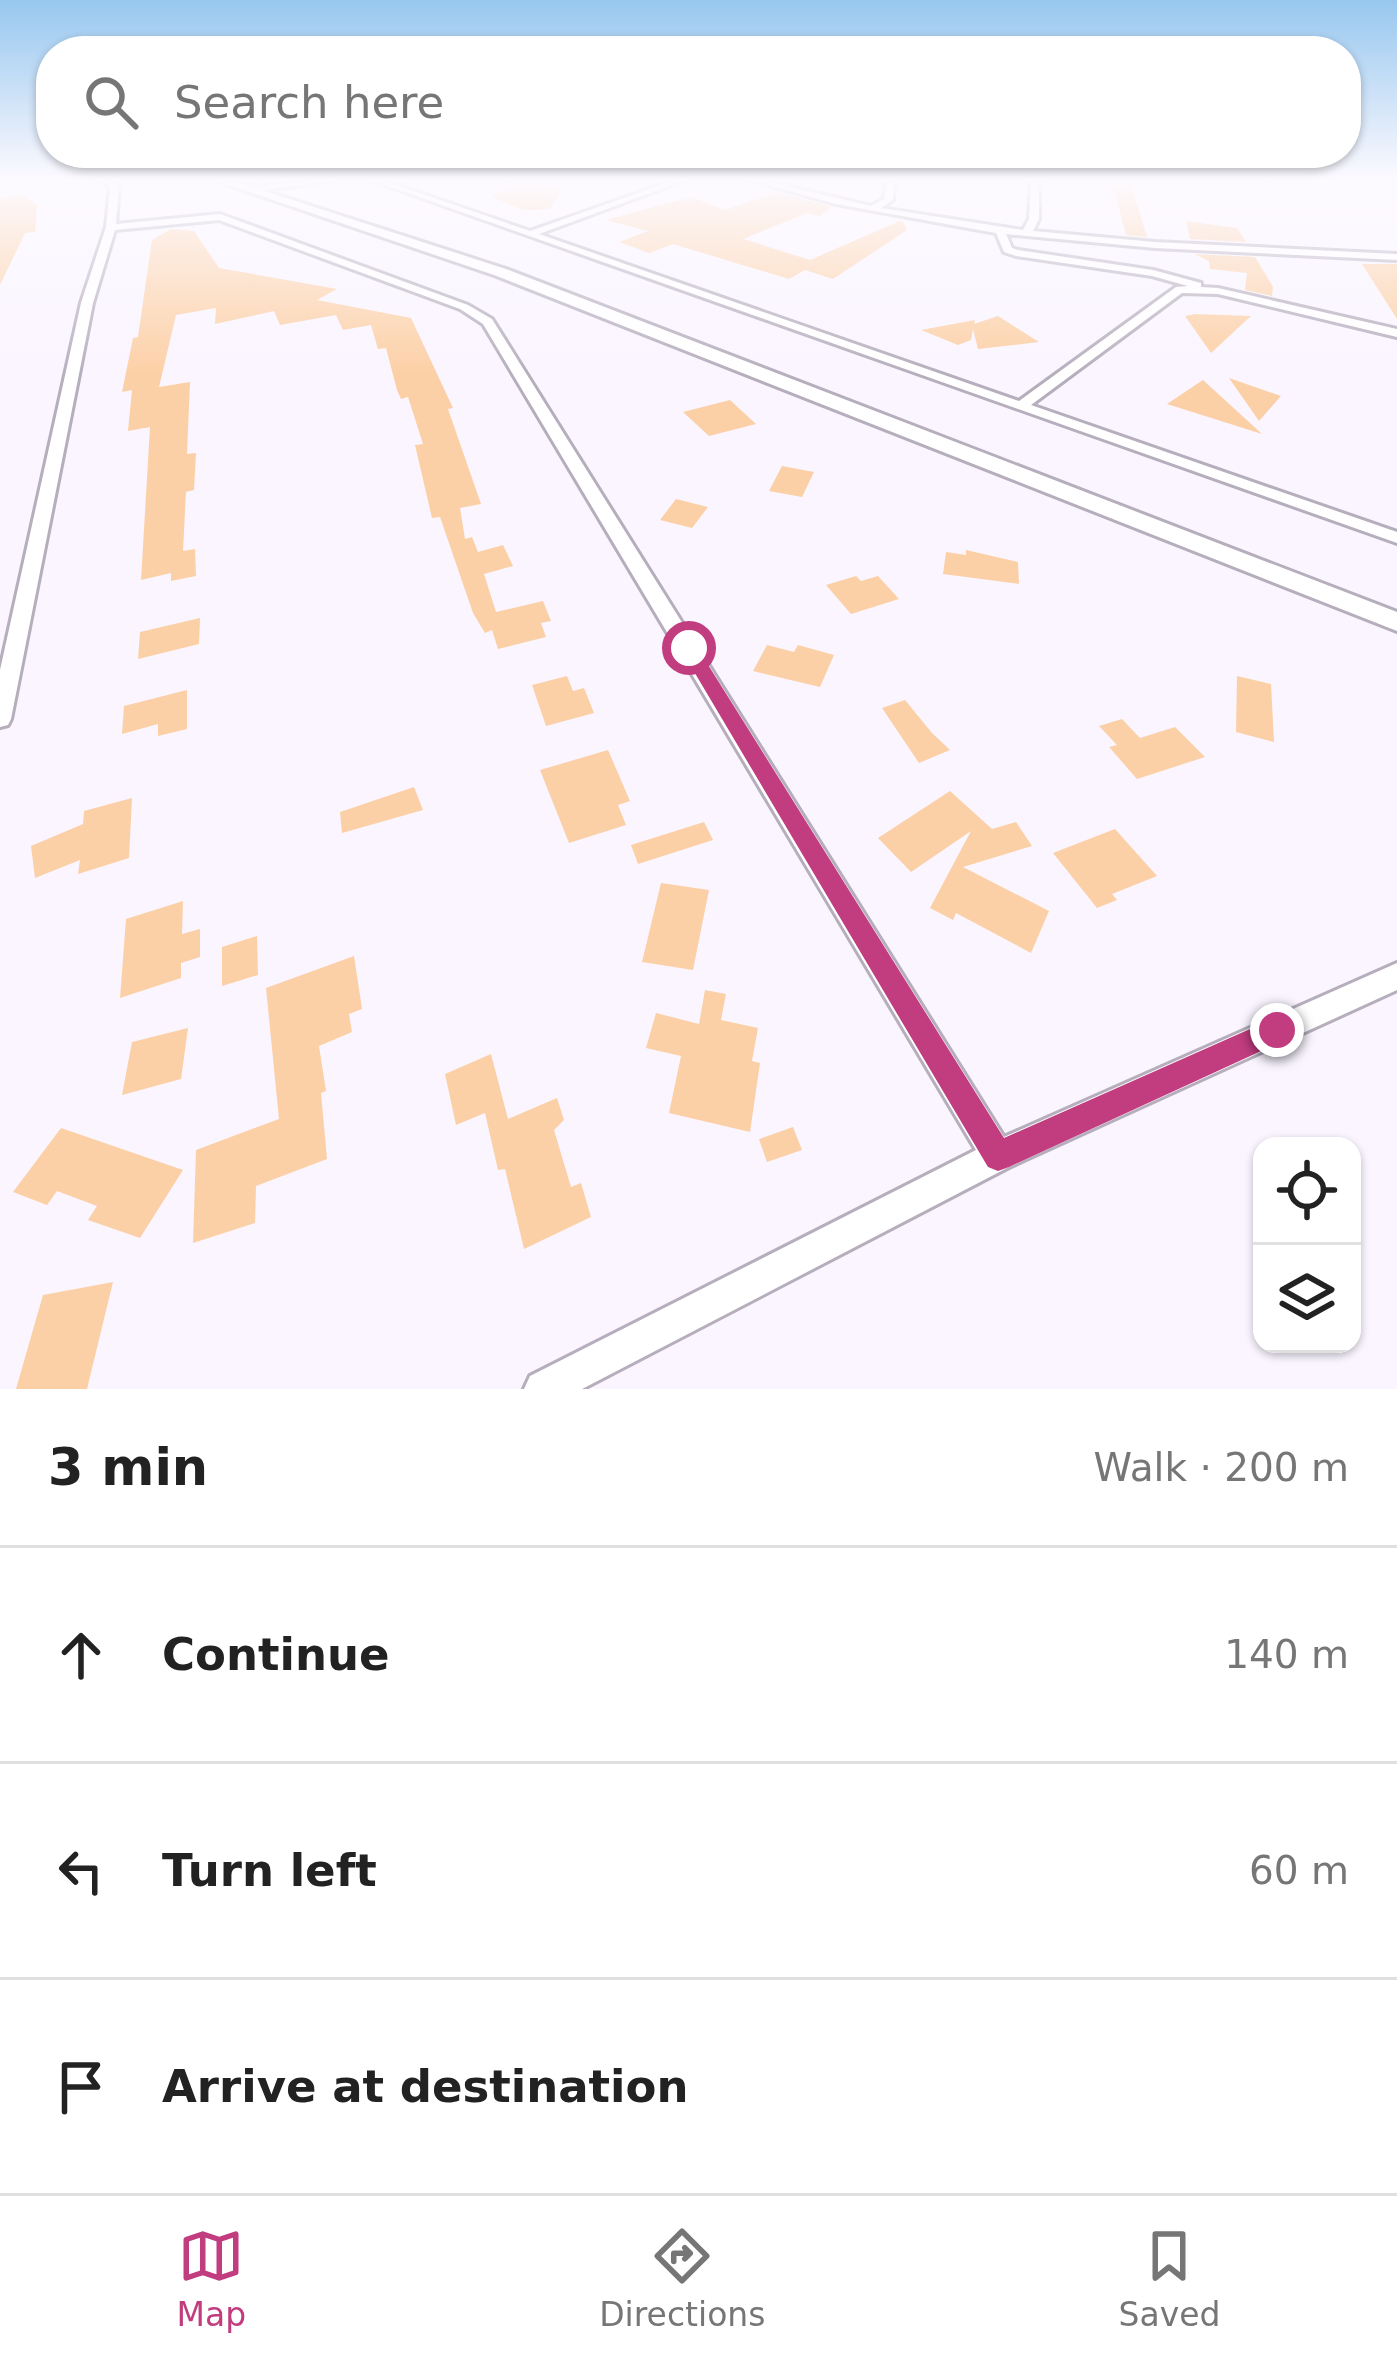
<!DOCTYPE html>
<html lang="en">
<head>
<meta charset="utf-8">
<style>
	:root { --surface:#fff; --page:#f2f2f2; --text:#222; --muted:#767676; --line:#e0e0e0; --accent:#c13d80 }
	body { margin:0; font-family:"DejaVu Sans",sans-serif; background:var(--page); color:var(--text) }
	.controls { position:absolute; right:36px; bottom:36px; display:grid; overflow:hidden; border-radius:24px; box-shadow:0 3px 9px #0004 }
	.controls button { width:108px; height:108px; display:grid; place-items:center; padding:0; border:0; border-bottom:3px solid var(--line); background:var(--surface); color:var(--text); font:60px sans-serif }
	.stop { position:absolute; width:36px; height:36px; margin:-27px; border:9px solid #c13d80; border-radius:50%; background:#fff }
	.stop.end { background:#c13d80; border-color:#fff; box-shadow:0 3px 12px #0008 }
	.list { margin:0; padding:0; list-style:none }
	h2 { display:flex; justify-content:space-between; align-items:center; height:156px; margin:0; padding:0 48px; font-size:51px }
	h2 small { font-size:39px; font-weight:400; color:var(--muted) }
	.list li { display:grid; grid-template-columns:78px 1fr auto; gap:36px; align-items:center; box-sizing:border-box; height:216px; padding:0 48px; border-top:3px solid var(--line) }
	.list b { display:block; font-size:45px; white-space:nowrap }
	.list em { font-size:39px; font-style:normal; color:var(--muted) }
	.icon { flex:none; width:66px; height:66px; fill:none; stroke:currentColor; stroke-width:2; stroke-linecap:round; stroke-linejoin:round }
	.map { position:relative; flex:none; width:1397px; height:1389px; overflow:hidden }
	.search { position:absolute; background:var(--surface); box-shadow:0 3px 9px #0004; left:36px; right:36px; top:36px; height:132px; display:flex; align-items:center; gap:30px; box-sizing:border-box; padding:0 42px; border-radius:48px; color:var(--muted); font-size:45px }
	.sheet { height:804px; background:var(--surface) }
	nav { display:flex; justify-content:space-around; align-items:center; box-sizing:border-box; height:168px; border-top:3px solid var(--line); background:var(--surface); font-size:33px; color:var(--muted) }
	nav a { display:grid; justify-items:center; gap:6px }
	nav .on { color:var(--accent) }
	.map>svg:first-child { display:block }
	.building { fill:#fcd0a6 }
	.lines { fill:none; stroke-linecap:round; stroke-linejoin:round }
	.minor-casing { stroke:#b6aebd; stroke-width:6 }
	.secondary-casing { stroke:#b6aebd; stroke-width:6 }
	.minor { fill:#fff; fill-rule:evenodd }
	.secondary { fill:#fff; fill-rule:evenodd }
	.route { fill:#c13d80 }
</style>
</head>
<body>
<div class="map">
<svg width="1397" height="1389" viewBox="0 0 1397 1389">
	<rect width="100%" height="100%" fill="#faf5ff"/>
	<path class="building" d="M 1130,181 L 1147,237 L 1126,235 L 1113,185 Z
		M 517,182 L 563,188 L 550,209 L 540,210 L 524,210 L 491,197 Z
		M 778,192 L 831,207 L 820,216 L 807,213 L 743,239 L 810,260 L 902,220 L 907,230 L 833,279 L 805,270 L 789,279 L 673,244 L 649,253 L 619,242 L 648,231 L 606,220 L 690,197 L 725,210 Z
		M 22,194 L 37,205 L 35,232 L 25,233 L 0,285 L 0,199 Z
		M 1186,221 L 1237,228 L 1246,242 L 1190,239 Z
		M 171,229 L 194,231 L 219,268 L 337,289 L 317,300 L 411,318 L 453,408 L 448,409 L 481,504 L 460,508 L 465,539 L 472,537 L 478,552 L 503,545 L 513,566 L 484,574 L 496,612 L 543,601 L 551,621 L 541,623 L 546,637 L 498,649 L 492,630 L 485,633 L 473,613 L 440,517 L 432,518 L 415,445 L 423,444 L 408,397 L 401,399 L 397,390 L 386,348 L 378,349 L 371,325 L 343,330 L 336,315 L 280,325 L 274,311 L 215,324 L 216,308 L 176,315 L 159,387 L 190,382 L 187,454 L 196,453 L 194,490 L 186,492 L 183,551 L 195,549 L 196,576 L 171,581 L 171,573 L 141,580 L 150,427 L 128,431 L 132,390 L 122,392 L 133,338 L 138,337 L 152,240 Z
		M 1194,254 L 1255,257 L 1273,287 L 1272,296 L 1245,290 L 1247,273 L 1210,269 L 1209,261 Z
		M 1362,264 L 1397,264 L 1397,319 Z
		M 1195,314 L 1251,316 L 1211,353 L 1185,316 Z
		M 998,316 L 1039,342 L 978,349 L 973,329 L 971,340 L 958,345 L 921,330 L 975,320 L 974,324 Z
		M 1229,378 L 1281,396 L 1259,421 Z
		M 1203,380 L 1262,434 L 1167,404 Z
		M 730,400 L 756,424 L 709,436 L 683,412 Z
		M 782,466 L 814,472 L 802,497 L 769,491 Z
		M 676,499 L 708,507 L 692,528 L 660,520 Z
		M 966,550 L 1018,562 L 1019,584 L 943,574 L 946,552 L 966,555 Z
		M 856,576 L 861,581 L 878,576 L 899,599 L 851,614 L 826,585 Z
		M 200,618 L 199,644 L 138,659 L 140,632 Z
		M 767,645 L 794,652 L 798,645 L 834,655 L 820,687 L 753,671 Z
		M 567,676 L 573,691 L 584,688 L 594,713 L 546,726 L 532,685 Z
		M 1237,676 L 1271,684 L 1274,742 L 1236,732 Z
		M 187,690 L 187,729 L 158,736 L 158,724 L 122,734 L 124,706 Z
		M 905,700 L 932,733 L 950,750 L 919,763 L 882,708 Z
		M 1122,719 L 1140,738 L 1175,727 L 1205,757 L 1137,779 L 1109,747 L 1117,745 L 1099,726 Z
		M 608,750 L 630,801 L 618,805 L 626,825 L 569,843 L 540,770 Z
		M 414,787 L 423,810 L 342,833 L 340,812 Z
		M 950,791 L 992,829 L 1016,822 L 1032,846 L 963,867 L 1049,911 L 1031,953 L 956,913 L 953,920 L 930,908 L 971,831 L 911,872 L 878,838 Z
		M 132,798 L 129,858 L 78,874 L 80,860 L 35,878 L 31,846 L 83,824 L 84,811 Z
		M 704,822 L 713,840 L 638,864 L 631,845 Z
		M 1115,829 L 1157,876 L 1112,894 L 1117,900 L 1097,908 L 1053,853 Z
		M 661,883 L 709,890 L 693,970 L 642,962 Z
		M 183,901 L 182,934 L 200,929 L 200,957 L 181,963 L 181,978 L 120,998 L 126,919 Z
		M 257,936 L 258,975 L 222,986 L 222,947 Z
		M 354,956 L 362,1009 L 349,1014 L 352,1032 L 319,1046 L 326,1091 L 321,1093 L 327,1159 L 256,1186 L 255,1223 L 193,1243 L 196,1150 L 279,1119 L 266,988 Z
		M 705,990 L 726,994 L 721,1020 L 758,1028 L 752,1061 L 760,1063 L 750,1132 L 669,1113 L 681,1056 L 646,1048 L 656,1013 L 699,1024 Z
		M 188,1028 L 181,1079 L 122,1095 L 132,1042 Z
		M 491,1054 L 508,1119 L 557,1098 L 564,1120 L 554,1130 L 571,1187 L 581,1183 L 591,1217 L 524,1249 L 505,1169 L 498,1170 L 485,1113 L 456,1125 L 445,1074 Z
		M 793,1127 L 802,1150 L 767,1162 L 759,1139 Z
		M 61,1128 L 183,1170 L 140,1238 L 88,1220 L 97,1206 L 57,1191 L 47,1205 L 13,1192 Z
		M 113,1282 L 87,1389 L 16,1389 L 43,1295 Z"/>
	<g class="lines">
		<g class="minor-casing">
			<path id="minor" d="M 103,181 L 112,181 L 119,186 L 116,224 L 220,214 L 468,305 L 492,319 L 1004,1137 L 1397,963 L 1397,990 L 1009,1167 L 582,1389 L 524,1389 L 530,1376 L 976,1150 L 483,324 L 460,309 L 219,220 L 115,230 L 93,303 L 11,719 L 8,725 L 0,727 L 0,670 L 81,303 L 106,227 L 110,187 Z
				M 305,181 L 330,181 L 249,192 L 245,189 Z
				M 374,181 L 385,181 L 530,231 L 672,181 L 683,181 L 539,234 L 1019,401 L 1176,287 L 1188,286 L 1152,276 L 1016,256 L 1004,252 L 996,233 L 836,204 L 754,181 L 766,181 L 871,206 L 884,199 L 886,181 L 894,181 L 893,200 L 881,208 L 1023,230 L 1029,219 L 1031,181 L 1039,181 L 1039,219 L 1033,231 L 1155,242 L 1397,254 L 1397,260 L 1155,248 L 1006,234 L 1012,248 L 1018,250 L 1153,270 L 1201,283 L 1201,287 L 1218,288 L 1397,329 L 1397,337 L 1218,294 L 1182,293 L 1031,405 L 1397,532 L 1397,543 Z"/>
		</g>
		<g class="secondary-casing">
			<path id="secondary" d="M 217,181 L 234,181 L 506,269 L 1397,612 L 1397,631 L 494,275 Z"/>
		</g>
		<use href="#minor" class="minor"/>
		<use href="#secondary" class="secondary"/>
	</g>
	<linearGradient id="sky" x2="0" y2="1"><stop stop-color="#97c7ef"/><stop offset="0.48" stop-color="#fdfaff"/><stop offset="1" stop-color="#fdfaff" stop-opacity="0"/></linearGradient>
	<rect width="1397" height="375" fill="url(#sky)"/>
	<path class="route" d="M 689,642 L 695,644 L 1004,1138 L 1277,1017 L 1287,1020 L 1291,1030 L 1287,1039 L 1009,1167 L 998,1171 L 988,1167 L 680,648 Z"/>
</svg>
<div class="controls">
<button><svg class="icon" aria-label="locate" viewBox="0 0 24 24"><circle cx="12" cy="12" r="6"/><path d="M12 2v4M12 18v4M2 12h4M18 12h4"/></svg></button>
<button><svg class="icon" aria-label="layers" viewBox="0 0 24 24"><path d="M12 4l9 5-9 5-9-5zM3 14l9 5 9-5"/></svg></button>
</div>
<div class="stop" style="left:689px;top:648px"></div>
<div class="stop end" style="left:1277px;top:1030px"></div>
<div class="search"><svg class="icon" aria-label="search" viewBox="0 0 24 24"><circle cx="10" cy="10" r="6"/><path d="M15 15l6 6"/></svg>Search here</div>
</div>
<section class="sheet">
<h2>3 min<small>Walk · 200 m</small></h2>
<ul class="list">
<li><svg class="icon" aria-label="ahead" viewBox="0 0 24 24"><path d="M12 20V5M6 11l6-6 6 6"/></svg><div><b>Continue</b></div><em>140 m</em></li>
<li><svg class="icon" aria-label="left" viewBox="0 0 24 24"><path d="M17 20v-9H6M10 6l-5 5 5 5"/></svg><div><b>Turn left</b></div><em>60 m</em></li>
<li><svg class="icon" aria-label="arrive" viewBox="0 0 24 24"><path d="M6 21V4h12l-3 4 3 4H6"/></svg><div><b>Arrive at destination</b></div></li>
</ul>
</section>
<nav>
<a class="on"><svg class="icon" aria-label="map" viewBox="0 0 24 24"><path d="M3 6l6-2 6 2 6-2v14l-6 2-6-2-6 2zM9 4v14M15 6v14"/></svg>Map</a>
<a><svg class="icon" aria-label="directions" viewBox="0 0 24 24"><path d="M12 3l9 9-9 9-9-9zM9 14v-3h6M13 9l2 2-2 2"/></svg>Directions</a>
<a><svg class="icon" aria-label="saved" viewBox="0 0 24 24"><path d="M7 4h10v16l-5-4-5 4z"/></svg>Saved</a>
</nav>
</body>
</html>
